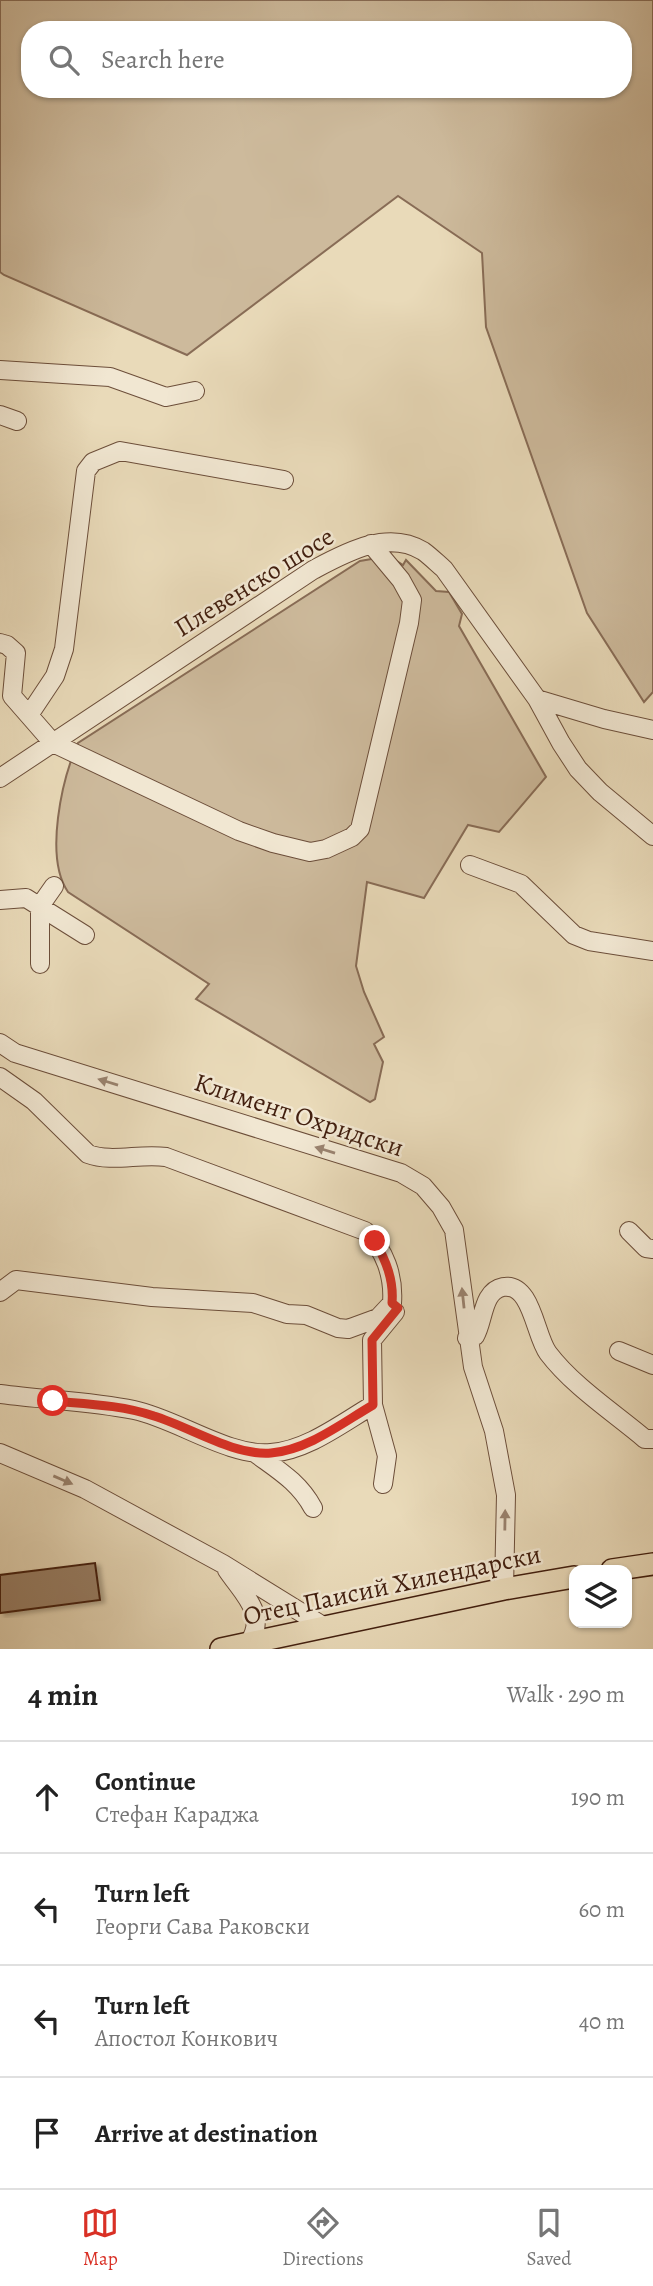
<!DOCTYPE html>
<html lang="en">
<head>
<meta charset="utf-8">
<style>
	:root { --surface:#fff; --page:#f2f2f2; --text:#222; --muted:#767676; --line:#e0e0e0; --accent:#d93025 }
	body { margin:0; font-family:Alegreya,serif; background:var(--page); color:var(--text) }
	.controls { position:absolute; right:21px; bottom:21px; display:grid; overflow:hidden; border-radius:14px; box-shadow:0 2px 5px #0004 }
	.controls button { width:63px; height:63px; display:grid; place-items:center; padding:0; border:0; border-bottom:2px solid var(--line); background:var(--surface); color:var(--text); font:35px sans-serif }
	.stop { position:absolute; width:21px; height:21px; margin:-16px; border:5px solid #d93025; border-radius:50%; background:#fff }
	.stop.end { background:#d93025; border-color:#fff; box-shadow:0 2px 7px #0008 }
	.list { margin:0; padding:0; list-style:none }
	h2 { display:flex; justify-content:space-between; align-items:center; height:91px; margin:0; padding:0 28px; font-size:30px }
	h2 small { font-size:23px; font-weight:400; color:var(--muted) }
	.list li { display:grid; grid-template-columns:46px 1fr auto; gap:21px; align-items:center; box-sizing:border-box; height:112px; padding:0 28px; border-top:2px solid var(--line) }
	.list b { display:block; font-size:26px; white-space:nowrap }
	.list p { margin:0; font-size:23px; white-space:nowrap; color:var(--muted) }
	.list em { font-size:23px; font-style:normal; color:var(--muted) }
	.icon { flex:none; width:38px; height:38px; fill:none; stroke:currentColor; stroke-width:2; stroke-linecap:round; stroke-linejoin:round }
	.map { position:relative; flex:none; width:653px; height:1649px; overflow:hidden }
	.search { position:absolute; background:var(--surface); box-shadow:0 2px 5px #0004; left:21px; right:21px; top:21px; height:77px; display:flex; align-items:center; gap:18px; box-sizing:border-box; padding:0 24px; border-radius:28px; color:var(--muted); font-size:26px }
	.sheet { height:539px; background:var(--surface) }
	nav { display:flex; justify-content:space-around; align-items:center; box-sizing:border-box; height:98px; border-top:2px solid var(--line); background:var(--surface); font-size:19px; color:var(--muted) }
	nav a { display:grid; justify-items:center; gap:4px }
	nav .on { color:var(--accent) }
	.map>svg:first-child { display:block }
	.green { fill:#cdba9c; stroke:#886c56; stroke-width:2; fill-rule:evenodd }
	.building { fill:#998067; stroke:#421f0f; stroke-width:2; filter:url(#shadow) }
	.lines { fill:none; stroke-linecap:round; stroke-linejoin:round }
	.minor-casing { stroke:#6c4e3a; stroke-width:20 }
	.major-casing { stroke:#421f0f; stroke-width:24 }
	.minor { stroke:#f1e7d2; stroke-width:18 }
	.major { stroke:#e9dab9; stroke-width:21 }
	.oneway { fill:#9a8370 }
	.route { stroke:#d93025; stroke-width:9 }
	.labels { text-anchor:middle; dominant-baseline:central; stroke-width:5; stroke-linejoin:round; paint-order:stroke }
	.street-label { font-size:26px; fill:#421f0f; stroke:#f1e7d2 }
</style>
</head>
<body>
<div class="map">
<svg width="653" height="1649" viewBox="0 0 653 1649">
	<defs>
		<filter id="shadow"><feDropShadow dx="4.5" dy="2.5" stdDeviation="2" flood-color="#0004"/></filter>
	</defs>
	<rect width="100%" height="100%" fill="#e9dab9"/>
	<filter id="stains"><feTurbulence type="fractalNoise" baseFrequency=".00286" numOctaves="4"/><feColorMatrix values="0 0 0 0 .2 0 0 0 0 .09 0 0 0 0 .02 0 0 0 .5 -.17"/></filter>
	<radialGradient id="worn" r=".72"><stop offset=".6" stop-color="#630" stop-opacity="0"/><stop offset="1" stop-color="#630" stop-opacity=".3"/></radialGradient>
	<path class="green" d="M 0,0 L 653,0 L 653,692 L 644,702 L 587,613 L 486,327 L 482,253 L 398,196 L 187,355 L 4,275 L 0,272 ZM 30,30 L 623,30 L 623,89 L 30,89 Z
		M 389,556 L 403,565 L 406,560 L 436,591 L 449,592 L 462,614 L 459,626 L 546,777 L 499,832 L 468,825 L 424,898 L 367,882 L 356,966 L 364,992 L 384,1037 L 374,1044 L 383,1062 L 375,1099 L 370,1102 L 196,999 L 209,984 L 68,892 C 44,857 62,779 78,743 L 360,561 Z"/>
	<path class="building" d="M 95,1563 L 100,1600 L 0,1613 L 0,1575 Z"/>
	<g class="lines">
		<g class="minor-casing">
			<path id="minor" d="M 0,370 L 110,377 L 166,397 L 195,391
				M 0,415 L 17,421
				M 0,643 L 7,645 L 16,653 L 12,696 L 53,743 L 239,831 L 273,843 L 310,852 L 326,849 L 352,837 L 360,829 L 409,623 L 412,600 L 401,580 L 371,544
				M 537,699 L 604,719 L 653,730
				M 29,715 L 55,676 L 64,649 L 86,471 L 93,462 L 120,451 L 284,480
				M 0,778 L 313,570 C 345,553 387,529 423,551 C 430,556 437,563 444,569 L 537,699 L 561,743 L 578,769 L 600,792 L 653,836
				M 470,865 L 521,884 L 574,935 L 589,941 L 653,951
				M 0,900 L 26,898 L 85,935
				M 40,964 L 40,906 L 54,886
				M 0,1043 L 15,1053 L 401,1173 L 423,1186 L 441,1207 L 454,1230 L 473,1367 L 494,1431 L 506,1495 L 504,1589
				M 0,1077 L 34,1101 L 88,1154 C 112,1163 140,1153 166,1157 L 365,1231 C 385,1250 394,1276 392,1303
				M 629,1231 L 646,1248 L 653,1249
				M 0,1292 L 16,1280 L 152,1297 L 253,1303 L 287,1314 L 306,1315 L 338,1328 L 348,1329 L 378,1318 L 392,1303
				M 467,1338 L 475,1336 C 484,1321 482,1291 503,1287 C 532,1282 535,1336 548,1353 C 573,1386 613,1412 645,1439 L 653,1439
				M 619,1351 L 653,1365
				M 0,1394 C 44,1400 90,1401 134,1410 C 177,1419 229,1457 271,1453 C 308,1450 342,1423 373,1405
				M 0,1453 L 85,1489 L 223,1564 L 323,1626
				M 255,1453 C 278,1470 299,1482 313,1508
				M 383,1484 L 387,1456 L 373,1405 L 372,1340 L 395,1312
				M 227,1570 C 243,1594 269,1615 248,1644"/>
		</g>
		<g class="major-casing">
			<path id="major" d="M 612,1570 L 653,1564
				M 221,1649 L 504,1589 L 574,1577"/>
		</g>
		<use href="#minor" class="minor"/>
		<use href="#major" class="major"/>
	</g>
	<defs><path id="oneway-solid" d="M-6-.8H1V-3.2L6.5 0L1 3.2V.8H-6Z" transform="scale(1.75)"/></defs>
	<g class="oneway">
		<use href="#oneway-solid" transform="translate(108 1082) rotate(-163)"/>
		<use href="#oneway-solid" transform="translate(325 1150) rotate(-163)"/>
		<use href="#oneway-solid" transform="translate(463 1298) rotate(-96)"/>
		<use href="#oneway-solid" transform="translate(63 1480) rotate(23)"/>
		<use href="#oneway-solid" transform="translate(505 1520) rotate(-89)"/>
	</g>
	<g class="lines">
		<path class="route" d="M 53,1401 C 87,1404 122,1405 154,1416 C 190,1427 234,1456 271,1453 C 308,1450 342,1423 373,1405 L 372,1340 L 398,1308 L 392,1303 C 394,1280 386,1261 375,1241"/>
	</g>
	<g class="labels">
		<g class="street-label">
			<text transform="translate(254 582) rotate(-32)">Плевенско шосе</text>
			<text transform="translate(299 1115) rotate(18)">Климент Охридски</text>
			<text transform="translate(392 1585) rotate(-12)">Отец Паисий Хилендарски</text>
		</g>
	</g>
	<rect width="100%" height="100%" filter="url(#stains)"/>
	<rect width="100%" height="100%" fill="url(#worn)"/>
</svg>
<div class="controls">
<button><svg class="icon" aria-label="layers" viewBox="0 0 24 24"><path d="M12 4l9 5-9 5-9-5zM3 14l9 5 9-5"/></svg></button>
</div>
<div class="stop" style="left:53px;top:1401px"></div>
<div class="stop end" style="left:375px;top:1241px"></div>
<div class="search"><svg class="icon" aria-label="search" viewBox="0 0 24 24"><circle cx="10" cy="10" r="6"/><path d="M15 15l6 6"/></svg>Search here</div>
</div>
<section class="sheet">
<h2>4 min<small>Walk · 290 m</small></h2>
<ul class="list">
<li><svg class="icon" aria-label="ahead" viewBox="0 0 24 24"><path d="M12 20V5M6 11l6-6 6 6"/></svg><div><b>Continue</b><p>Стефан Караджа</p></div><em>190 m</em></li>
<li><svg class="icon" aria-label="left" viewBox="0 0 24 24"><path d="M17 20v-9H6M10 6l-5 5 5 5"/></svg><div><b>Turn left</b><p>Георги Сава Раковски</p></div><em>60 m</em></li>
<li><svg class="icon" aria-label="left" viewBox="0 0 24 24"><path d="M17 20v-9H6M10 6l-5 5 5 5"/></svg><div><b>Turn left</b><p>Апостол Конкович</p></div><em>40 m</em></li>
<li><svg class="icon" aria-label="arrive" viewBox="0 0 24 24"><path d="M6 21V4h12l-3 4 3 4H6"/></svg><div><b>Arrive at destination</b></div></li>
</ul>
</section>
<nav>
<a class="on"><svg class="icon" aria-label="map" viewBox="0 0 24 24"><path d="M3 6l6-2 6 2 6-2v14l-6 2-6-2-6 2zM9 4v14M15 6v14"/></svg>Map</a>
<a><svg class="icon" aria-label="directions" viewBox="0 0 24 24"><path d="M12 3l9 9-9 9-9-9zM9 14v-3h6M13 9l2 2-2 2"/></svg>Directions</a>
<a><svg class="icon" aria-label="saved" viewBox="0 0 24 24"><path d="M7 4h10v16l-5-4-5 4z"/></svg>Saved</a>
</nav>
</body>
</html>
